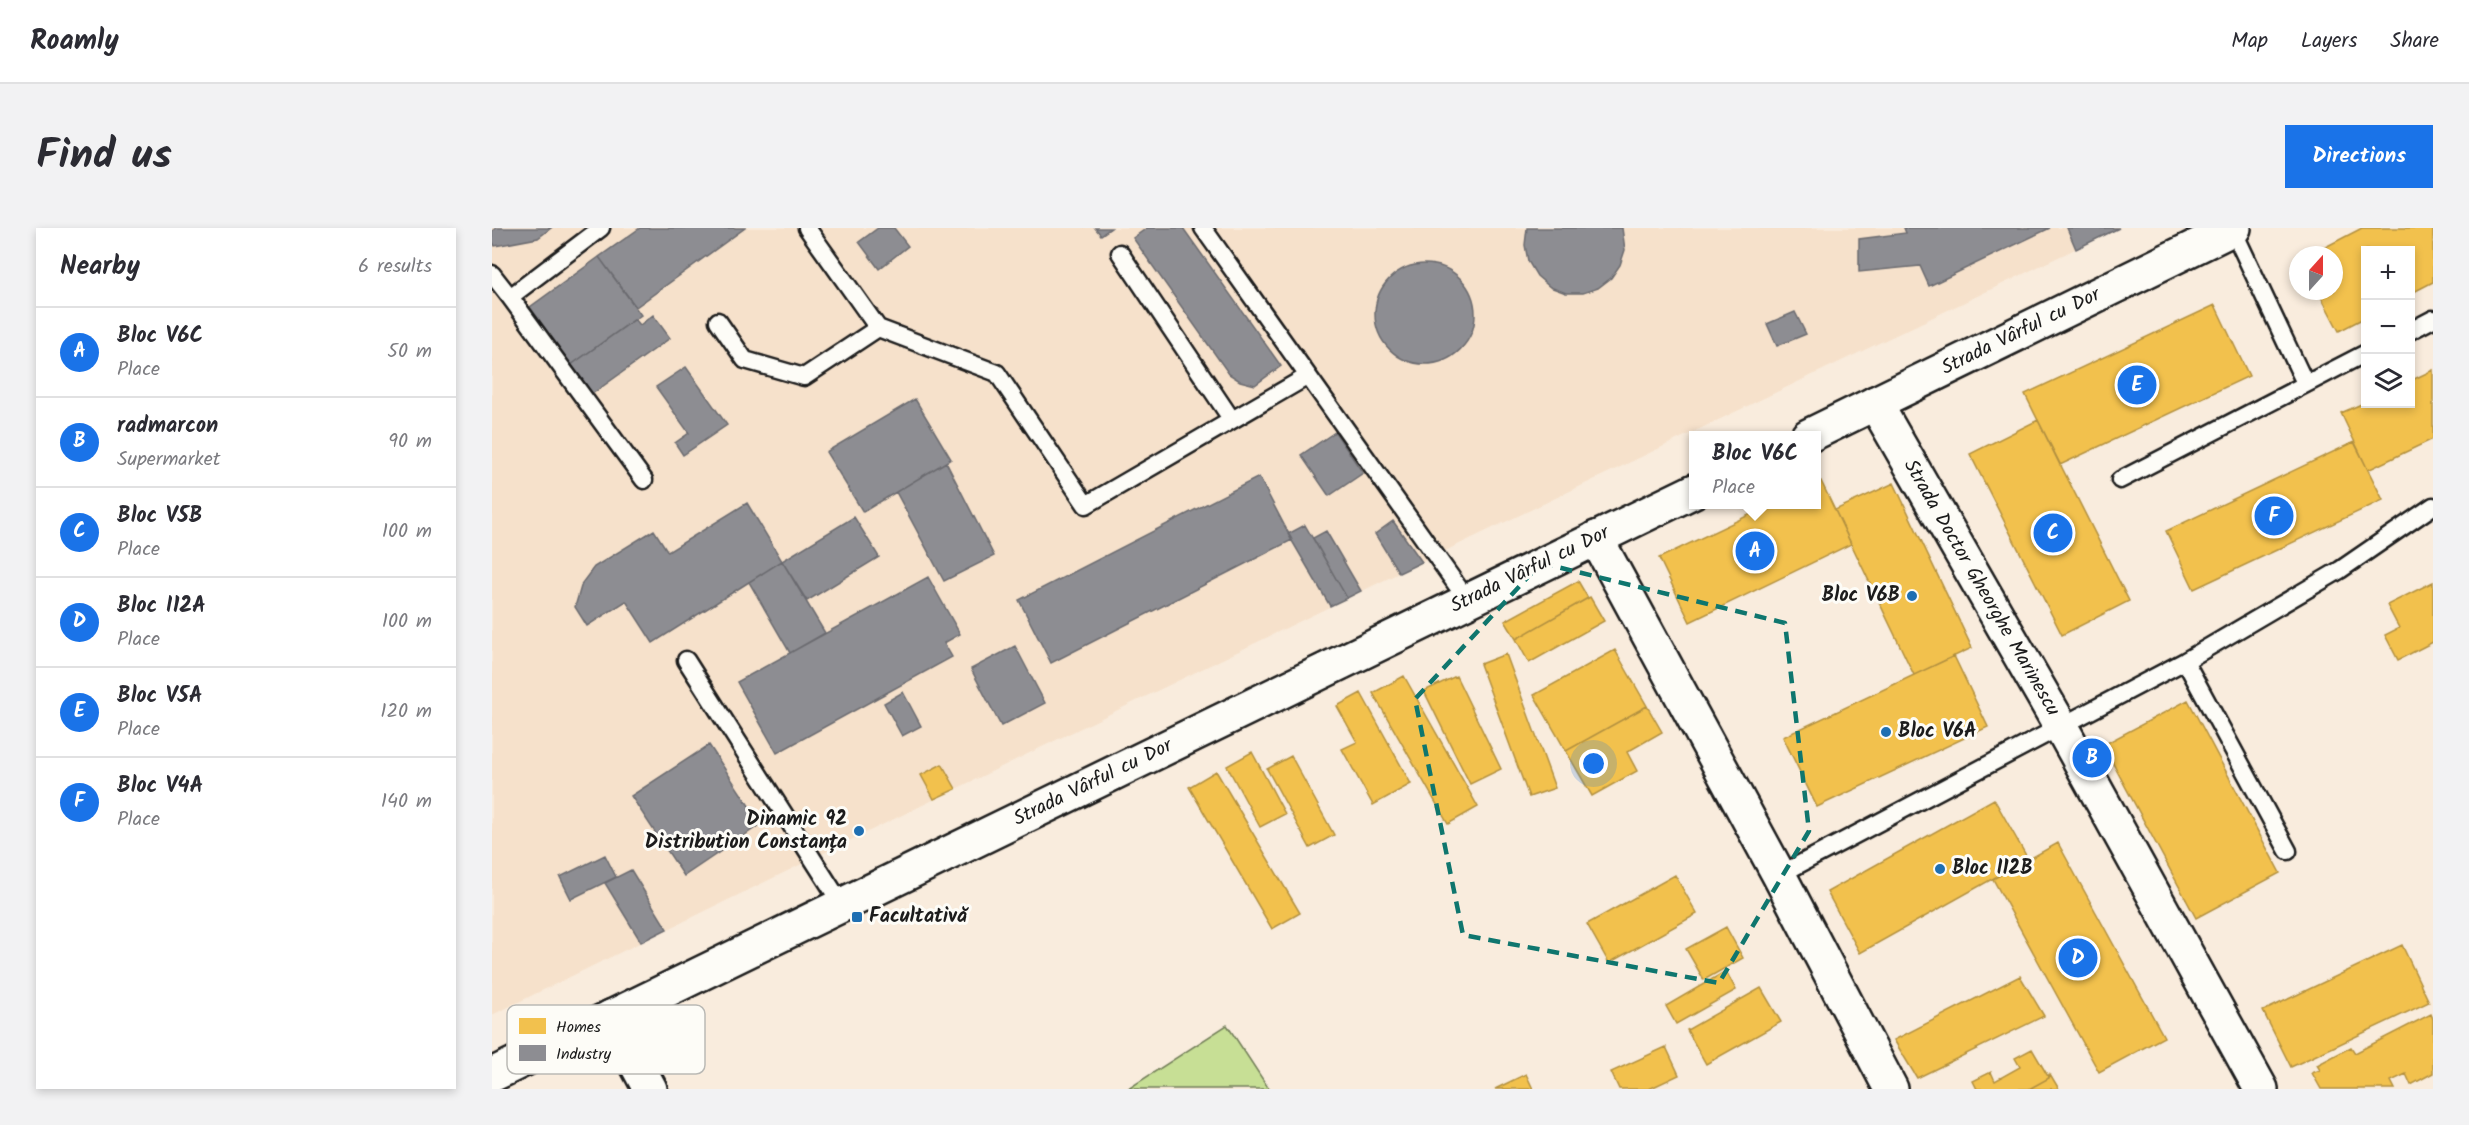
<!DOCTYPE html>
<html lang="en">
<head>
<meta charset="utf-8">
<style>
	:root { --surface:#fff; --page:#f2f2f3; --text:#2b2b33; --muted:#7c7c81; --line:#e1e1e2; --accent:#1a73e8 }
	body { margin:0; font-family:Kalam,sans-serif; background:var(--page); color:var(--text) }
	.controls { position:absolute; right:18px; top:18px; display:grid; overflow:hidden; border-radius:0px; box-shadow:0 3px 9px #0003 }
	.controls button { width:54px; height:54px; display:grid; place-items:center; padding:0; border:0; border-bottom:2px solid var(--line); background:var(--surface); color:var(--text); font:30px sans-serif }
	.compass { position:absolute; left:1797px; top:18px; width:54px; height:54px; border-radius:50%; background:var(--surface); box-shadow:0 3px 9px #0003; rotate:21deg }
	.you { position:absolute; left:1102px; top:536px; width:21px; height:21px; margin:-15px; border:4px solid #fff; border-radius:50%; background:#1a73e8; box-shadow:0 0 0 9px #1a73e833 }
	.badge { display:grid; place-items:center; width:39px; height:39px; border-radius:50%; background:var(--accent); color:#fff; font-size:20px; font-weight:700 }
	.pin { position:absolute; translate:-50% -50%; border:3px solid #fff; box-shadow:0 2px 6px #0006 }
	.popup { position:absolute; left:1197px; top:203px; width:132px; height:78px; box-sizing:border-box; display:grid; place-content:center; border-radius:0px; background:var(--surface); filter:drop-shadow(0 2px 4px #0005); font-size:20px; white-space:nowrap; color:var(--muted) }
	.popup b { font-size:22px; color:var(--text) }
	.popup::after { content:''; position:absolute; left:50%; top:100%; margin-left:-12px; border:12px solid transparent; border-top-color:var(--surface) }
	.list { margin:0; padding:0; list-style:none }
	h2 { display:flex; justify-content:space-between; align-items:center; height:78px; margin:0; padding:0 24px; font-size:26px }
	h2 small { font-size:20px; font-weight:400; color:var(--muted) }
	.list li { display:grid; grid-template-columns:39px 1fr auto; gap:18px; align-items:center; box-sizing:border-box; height:90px; padding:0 24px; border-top:2px solid var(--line) }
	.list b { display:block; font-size:22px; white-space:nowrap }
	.list p { margin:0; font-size:20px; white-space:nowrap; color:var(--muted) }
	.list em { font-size:20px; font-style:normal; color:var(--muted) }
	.icon { flex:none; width:33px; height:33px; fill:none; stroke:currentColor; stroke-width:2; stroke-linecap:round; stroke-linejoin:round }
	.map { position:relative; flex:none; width:1941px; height:861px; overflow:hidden; border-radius:0px }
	header { display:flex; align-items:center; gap:36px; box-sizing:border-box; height:84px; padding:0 30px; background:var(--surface); border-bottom:2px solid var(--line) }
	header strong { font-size:28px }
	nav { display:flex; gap:33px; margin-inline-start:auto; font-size:21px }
	.intro { display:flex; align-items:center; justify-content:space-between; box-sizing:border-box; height:144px; padding:0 36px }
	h1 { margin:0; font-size:42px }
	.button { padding:15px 27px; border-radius:0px; background:var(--accent); color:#fff; font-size:21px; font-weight:700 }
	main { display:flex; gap:36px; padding:0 36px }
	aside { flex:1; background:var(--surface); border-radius:0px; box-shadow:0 3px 9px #0003 }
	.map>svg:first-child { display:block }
	.built { fill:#f6e1cb }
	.green { fill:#c7df95; stroke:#727e58; stroke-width:1.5 }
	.homes { fill:#f2c14e; stroke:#b2903f; stroke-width:1.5 }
	.industry { fill:#8d8d92; stroke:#6b6b6f; stroke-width:1.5 }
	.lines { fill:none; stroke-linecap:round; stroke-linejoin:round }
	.lane-casing { stroke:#1c1c1c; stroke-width:21 }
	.street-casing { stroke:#1c1c1c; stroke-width:38 }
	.secondary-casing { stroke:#1c1c1c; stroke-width:38 }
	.lane { stroke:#fdfcf7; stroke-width:16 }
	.street { stroke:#fdfcf7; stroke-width:33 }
	.secondary { stroke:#fdfcf7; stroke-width:33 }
	.marked { fill:none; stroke:#0f766e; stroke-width:4.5; stroke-dasharray:12 8; stroke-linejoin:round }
	.poi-dot { fill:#1f6fb2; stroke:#fdfcf7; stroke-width:2 }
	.labels { text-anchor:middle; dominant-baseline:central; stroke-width:6; stroke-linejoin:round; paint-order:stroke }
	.street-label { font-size:20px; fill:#1c1c1c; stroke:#fdfcf7 }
	.poi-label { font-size:20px; font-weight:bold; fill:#1c1c1c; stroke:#fdfcf7; text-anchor:start }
	.key { fill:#fdfcf7; stroke:#bab9b5; stroke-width:1.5 }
	.key-label { font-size:16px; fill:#1c1c1c }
</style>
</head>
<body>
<header>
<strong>Roamly</strong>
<nav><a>Map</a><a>Layers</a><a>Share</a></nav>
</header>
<div class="intro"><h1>Find us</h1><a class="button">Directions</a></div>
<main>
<aside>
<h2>Nearby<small>6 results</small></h2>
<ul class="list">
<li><span class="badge">A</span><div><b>Bloc V6C</b><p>Place</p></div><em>50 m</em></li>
<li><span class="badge">B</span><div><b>radmarcon</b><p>Supermarket</p></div><em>90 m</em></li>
<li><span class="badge">C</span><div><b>Bloc V5B</b><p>Place</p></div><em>100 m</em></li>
<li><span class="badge">D</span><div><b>Bloc I12A</b><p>Place</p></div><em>100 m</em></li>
<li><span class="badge">E</span><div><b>Bloc V5A</b><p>Place</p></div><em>120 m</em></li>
<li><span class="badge">F</span><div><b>Bloc V4A</b><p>Place</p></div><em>140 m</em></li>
</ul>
</aside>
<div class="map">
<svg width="1941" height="861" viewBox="0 0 1941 861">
	<rect width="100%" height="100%" fill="#f9ecdd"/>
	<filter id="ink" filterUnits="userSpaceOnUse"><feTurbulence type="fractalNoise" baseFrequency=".0167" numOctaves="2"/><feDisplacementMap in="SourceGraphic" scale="12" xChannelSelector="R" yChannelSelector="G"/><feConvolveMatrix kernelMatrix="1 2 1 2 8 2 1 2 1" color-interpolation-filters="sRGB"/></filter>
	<g filter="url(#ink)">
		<path class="built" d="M 0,0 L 1627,0 L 907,345 L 0,787 Z"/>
		<path class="green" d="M 735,797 L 777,861 L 636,861 Z"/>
		<path class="homes" d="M 1870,0 L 1941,0 L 1941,54 L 1918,66 L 1918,22 L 1874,22 L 1874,89 L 1847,103 L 1826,63 L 1842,63 L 1842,27 L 1818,27 Z
			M 1723,77 L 1757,148 L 1568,237 L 1533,166 Z
			M 1941,142 L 1941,211 L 1876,242 L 1849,185 L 1874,174 L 1918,176 L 1918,153 Z
			M 1546,192 L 1637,373 L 1570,407 L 1478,226 Z
			M 1862,214 L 1891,272 L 1702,361 L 1674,303 Z
			M 1329,253 L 1359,316 L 1198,394 L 1167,330 L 1280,276 L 1324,276 L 1324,255 Z
			M 1402,255 L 1480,420 L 1422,447 L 1343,282 Z
			M 1086,353 L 1096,370 L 1024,411 L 1013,393 Z
			M 1941,354 L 1941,414 L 1906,432 L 1893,407 L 1907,400 L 1895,377 Z
			M 1098,369 L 1112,393 L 1037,435 L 1024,411 Z
			M 1123,422 L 1155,478 L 1074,523 L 1042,467 Z
			M 1014,426 L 1063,560 L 1037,569 L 988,436 Z
			M 1462,428 L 1496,499 L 1325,579 L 1291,509 Z
			M 912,448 L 986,579 L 956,596 L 881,465 Z
			M 964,448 L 1009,541 L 978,556 L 932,463 Z
			M 869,465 L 919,556 L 881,577 L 850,521 L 865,514 L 845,478 Z
			M 1696,472 L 1788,645 L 1704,690 L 1611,517 Z
			M 1155,478 L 1170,504 L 1135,524 L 1145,543 L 1100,568 L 1074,523 Z
			M 760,524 L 793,586 L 768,599 L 735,538 Z
			M 799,528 L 842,607 L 818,620 L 775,541 Z
			M 450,536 L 464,561 L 442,571 L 429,547 Z
			M 724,543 L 808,685 L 780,701 L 697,559 Z
			M 1502,571 L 1536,631 L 1368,725 L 1335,664 Z
			M 1566,615 L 1672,809 L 1607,844 L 1501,651 Z
			M 1183,647 L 1205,686 L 1117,735 L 1095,696 Z
			M 1234,699 L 1251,730 L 1212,752 L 1194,721 Z
			M 1910,717 L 1937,774 L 1799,839 L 1771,783 Z
			M 1234,743 L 1244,762 L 1184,796 L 1174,778 Z
			M 1528,748 L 1552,788 L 1425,850 L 1402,812 Z
			M 1269,760 L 1289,794 L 1214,836 L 1195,802 Z
			M 1939,786 L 1941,791 L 1941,845 L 1919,857 L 1914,846 L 1899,853 L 1903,861 L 1829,861 L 1820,845 L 1828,842 L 1825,837 L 1859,819 L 1863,825 Z
			M 1174,819 L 1187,847 L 1157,861 L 1127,861 L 1119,844 Z
			M 1540,821 L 1557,850 L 1537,861 L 1485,861 L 1481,853 L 1499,844 L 1503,853 L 1528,839 L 1523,830 Z
			M 1034,846 L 1041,861 L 1003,861 Z
			M 1558,846 L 1567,861 L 1537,861 L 1557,850 Z"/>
		<path class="industry" d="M 4,0 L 59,0 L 46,10 L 3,18 L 0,13 L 0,3 Z
			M 148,0 L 253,0 L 144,79 L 107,29 Z
			M 386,0 L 402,0 L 416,18 L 387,41 L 367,14 Z
			M 603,0 L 619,0 L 609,7 Z
			M 655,0 L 691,0 L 789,138 L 763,157 L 748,153 L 737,146 L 641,10 Z
			M 1035,0 L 1130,0 L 1133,22 L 1128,37 L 1119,50 L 1106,60 L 1091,65 L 1074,65 L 1058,59 L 1045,48 L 1036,33 L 1033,17 Z
			M 1412,0 L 1558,0 L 1437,58 L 1428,38 L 1367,44 L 1367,11 L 1414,5 Z
			M 1575,0 L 1627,0 L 1584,21 Z
			M 107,29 L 149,87 L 79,137 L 38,79 Z
			M883 86a50 50 0 1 1 100 0a50 50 0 1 1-100 0Z
			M 1303,84 L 1314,106 L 1285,118 L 1275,96 Z
			M 161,87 L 178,110 L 100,166 L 79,137 L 143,91 L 148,97 Z
			M 194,139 L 235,197 L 191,227 L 183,215 L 197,205 L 164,159 Z
			M 423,171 L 459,231 L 371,284 L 334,224 Z
			M 843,204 L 871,245 L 837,268 L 809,227 Z
			M 454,234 L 502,328 L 452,353 L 404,264 Z
			M 767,249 L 800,312 L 559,435 L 527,372 Z
			M 255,275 L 290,333 L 161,415 L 134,373 L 95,398 L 83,379 L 90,355 L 102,339 L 162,302 L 176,324 Z
			M 362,289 L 387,329 L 315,373 L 290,333 Z
			M 901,293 L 930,334 L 907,345 L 883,306 Z
			M 813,297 L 855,370 L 838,378 L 796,306 Z
			M 834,303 L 869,363 L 855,370 L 821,310 Z
			M 290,333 L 333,405 L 298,425 L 257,354 Z
			M 436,349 L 468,406 L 452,415 L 460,429 L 285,525 L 245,454 Z
			M 523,418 L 553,475 L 509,498 L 479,441 Z
			M 411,464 L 429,498 L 410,508 L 392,475 Z
			M 217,517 L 269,596 L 192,648 L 139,568 Z
			M 113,627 L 124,649 L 79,671 L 68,649 Z
			M 139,642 L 175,701 L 149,714 L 113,655 Z"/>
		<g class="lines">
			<g class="lane-casing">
				<path id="lane" d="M 315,0 L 386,100
					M 711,0 L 976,373
					M 1740,0 L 1813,155
					M 628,25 L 740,192
					M 0,46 L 18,69 L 109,0
					M 18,69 L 152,252
					M 226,93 L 253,132 L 312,149 L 386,100 L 505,145 L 594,277 L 816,148
					M 1918,103 L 1941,91
					M 1628,252 L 1874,125
					M 194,432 L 350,677
					M 1693,433 L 1796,623
					M 1287,647 L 1693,433 L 1848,342 L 1941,278"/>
			</g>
			<g class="street-casing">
				<path id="street" d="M 1383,175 L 1568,497 L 1769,861
					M 1104,310 L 1287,647 L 1399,861
					M 119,789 L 158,861"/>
			</g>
			<g class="secondary-casing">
				<path id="secondary" d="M 1316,208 L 1742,0
					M 0,847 L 1202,263"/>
			</g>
			<use href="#lane" class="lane"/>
			<use href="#street" class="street"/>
			<use href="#secondary" class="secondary"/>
		</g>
	</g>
	<path class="marked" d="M 1049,335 L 1293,395 L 1317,603 L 1227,755 L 971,707 L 923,471 Z"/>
	<g class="poi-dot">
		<circle cx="1420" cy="368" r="6"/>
		<circle cx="1394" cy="504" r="6"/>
		<circle cx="367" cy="603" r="6"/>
		<circle cx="1448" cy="641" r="6"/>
		<rect x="359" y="683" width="12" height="12" rx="3"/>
	</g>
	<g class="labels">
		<g class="street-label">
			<text transform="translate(1529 104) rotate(-26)">Strada Vârful cu Dor</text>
			<text transform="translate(1038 342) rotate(-26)">Strada Vârful cu Dor</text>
			<text transform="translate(1489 360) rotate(60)">Strada Doctor Gheorghe Marinescu</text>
			<text transform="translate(601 555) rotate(-26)">Strada Vârful cu Dor</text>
		</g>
		<g class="poi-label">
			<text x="1408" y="368" text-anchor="end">Bloc V6B</text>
			<text x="1406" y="504">Bloc V6A</text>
			<text x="355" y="592" text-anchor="end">Dinamic 92<tspan x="355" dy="23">Distribution Constanța</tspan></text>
			<text x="1460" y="641">Bloc I12B</text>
			<text x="377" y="689">Facultativă</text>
		</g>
	</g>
	<rect x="15" y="777" width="198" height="69" rx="9" class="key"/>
	<rect x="27" y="790" width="27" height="16" fill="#f2c14e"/>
	<rect x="27" y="817" width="27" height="16" fill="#8d8d92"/>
	<g class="key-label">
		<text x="64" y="804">Homes</text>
		<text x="64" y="831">Industry</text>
	</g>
</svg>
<div class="controls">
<button>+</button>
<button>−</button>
<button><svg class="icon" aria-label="layers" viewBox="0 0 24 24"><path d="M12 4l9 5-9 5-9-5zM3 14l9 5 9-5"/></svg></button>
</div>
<svg class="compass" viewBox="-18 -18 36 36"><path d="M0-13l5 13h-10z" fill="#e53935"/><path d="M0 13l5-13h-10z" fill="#7c7c81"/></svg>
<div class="you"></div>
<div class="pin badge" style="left:1263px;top:323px">A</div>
<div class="popup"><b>Bloc V6C</b>Place</div>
<div class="pin badge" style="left:1600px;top:530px">B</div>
<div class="pin badge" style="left:1561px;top:305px">C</div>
<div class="pin badge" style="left:1586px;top:730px">D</div>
<div class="pin badge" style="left:1645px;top:157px">E</div>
<div class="pin badge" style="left:1782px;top:288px">F</div>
</div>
</main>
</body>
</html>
